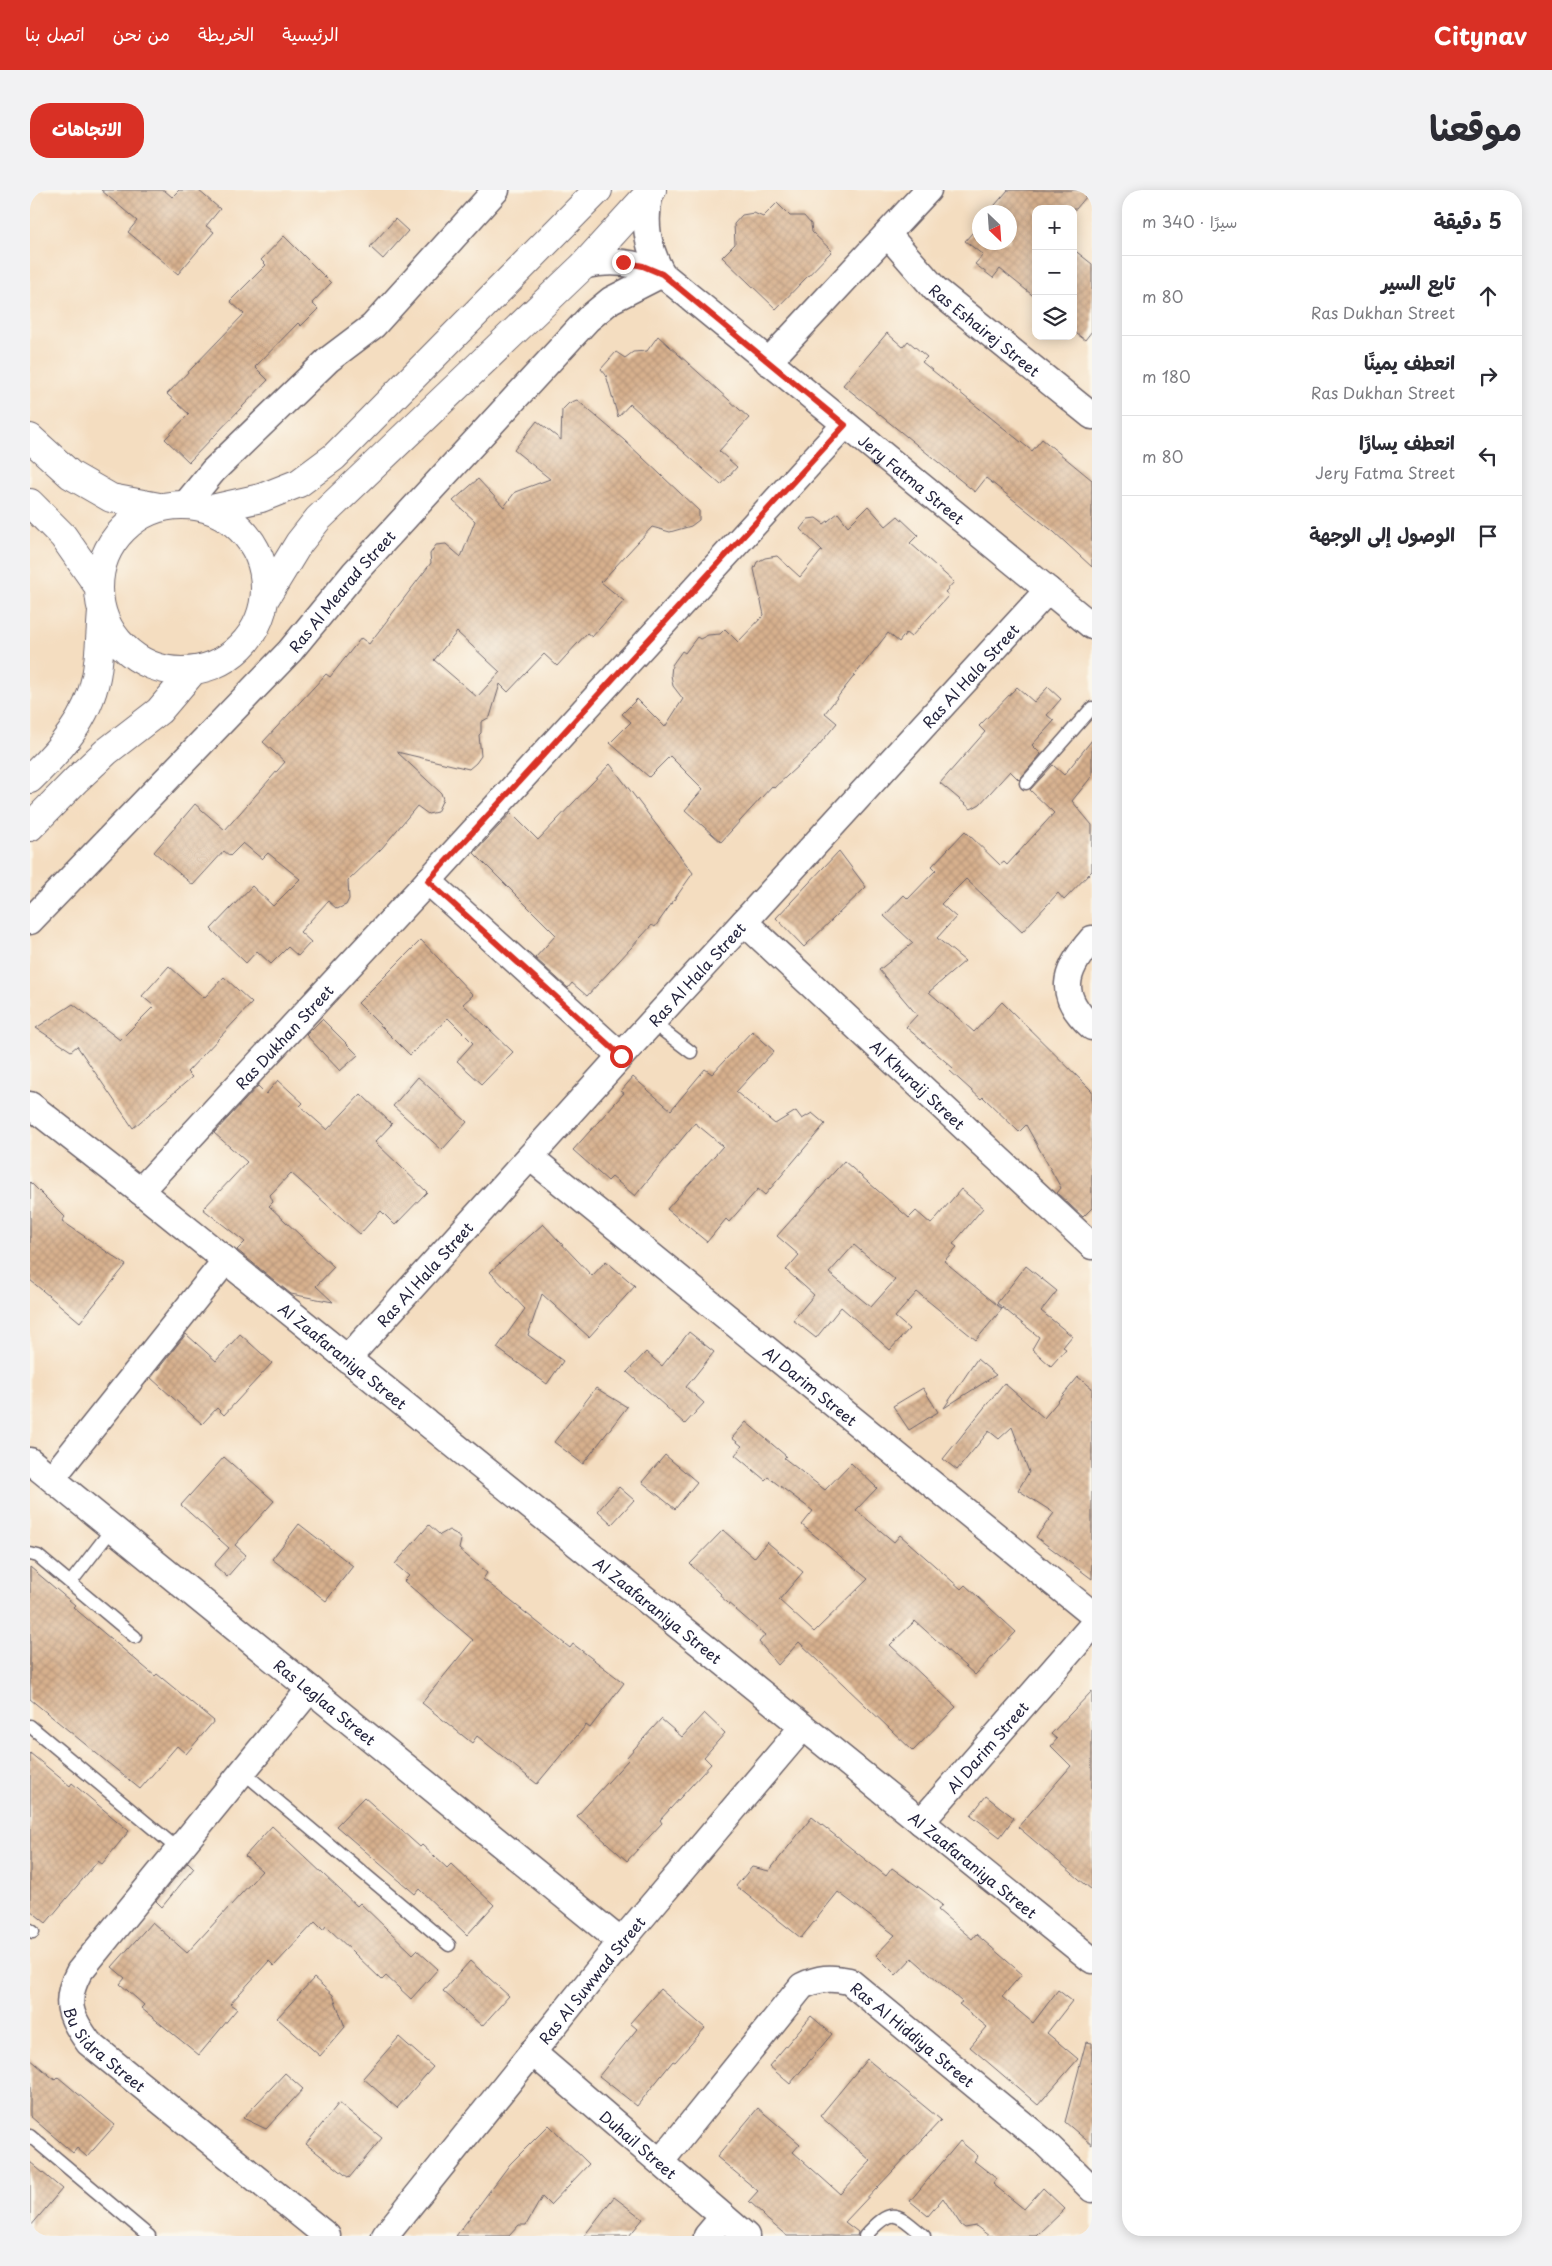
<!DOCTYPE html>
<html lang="ar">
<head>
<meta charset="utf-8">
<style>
	:root { --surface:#fff; --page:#f2f2f3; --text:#2b2b33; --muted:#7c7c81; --line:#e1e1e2; --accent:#d93025 }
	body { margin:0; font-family:"Playpen Sans","Playpen Sans Arabic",sans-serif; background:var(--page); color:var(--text); direction:rtl }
	.controls { position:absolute; right:15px; top:15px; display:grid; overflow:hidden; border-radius:10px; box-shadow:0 2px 12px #0003 }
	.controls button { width:45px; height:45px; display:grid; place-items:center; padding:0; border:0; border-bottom:1px solid var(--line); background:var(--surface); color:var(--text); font:25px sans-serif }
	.compass { position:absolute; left:942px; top:15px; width:45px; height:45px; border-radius:50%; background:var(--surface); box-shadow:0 2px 12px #0003; rotate:155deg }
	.stop { position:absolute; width:15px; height:15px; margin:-11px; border:4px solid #d93025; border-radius:50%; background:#fff }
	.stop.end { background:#d93025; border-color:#fff; box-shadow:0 1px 5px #0008 }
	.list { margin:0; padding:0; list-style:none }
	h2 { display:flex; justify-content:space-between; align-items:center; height:65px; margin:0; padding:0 20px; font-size:21px }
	h2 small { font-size:16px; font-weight:400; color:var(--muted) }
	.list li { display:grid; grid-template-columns:32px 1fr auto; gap:15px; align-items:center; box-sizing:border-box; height:80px; padding:0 20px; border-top:1px solid var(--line) }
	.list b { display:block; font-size:19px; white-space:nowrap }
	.list p { margin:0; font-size:16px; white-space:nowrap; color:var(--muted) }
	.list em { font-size:16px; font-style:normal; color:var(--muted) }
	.icon { flex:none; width:28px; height:28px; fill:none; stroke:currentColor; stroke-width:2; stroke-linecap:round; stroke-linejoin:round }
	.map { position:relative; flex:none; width:1062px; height:2046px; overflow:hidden; direction:ltr; border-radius:20px }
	header { display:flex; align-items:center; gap:30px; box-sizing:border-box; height:70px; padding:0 25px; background:var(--accent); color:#fff }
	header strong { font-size:24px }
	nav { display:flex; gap:28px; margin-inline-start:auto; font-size:18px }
	.intro { display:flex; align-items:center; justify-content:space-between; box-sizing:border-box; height:120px; padding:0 30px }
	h1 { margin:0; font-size:35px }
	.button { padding:12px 22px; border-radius:20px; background:var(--accent); color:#fff; font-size:18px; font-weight:700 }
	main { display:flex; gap:30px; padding:0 30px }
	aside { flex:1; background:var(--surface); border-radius:20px; box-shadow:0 2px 12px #0003 }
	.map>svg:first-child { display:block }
	.building { fill:url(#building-cross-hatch); fill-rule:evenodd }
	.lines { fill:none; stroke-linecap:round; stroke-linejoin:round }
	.service-casing { stroke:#6c636a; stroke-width:15 }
	.minor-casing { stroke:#6c636a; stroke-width:29 }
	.tertiary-casing { stroke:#6c636a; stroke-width:30 }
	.service { stroke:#fff; stroke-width:12 }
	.minor { stroke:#fff; stroke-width:26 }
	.tertiary { stroke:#fff; stroke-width:28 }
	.route { stroke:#d93025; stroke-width:6 }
	.labels { text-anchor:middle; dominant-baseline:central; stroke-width:5; stroke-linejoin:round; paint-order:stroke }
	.street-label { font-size:15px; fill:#22223b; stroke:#fbf7ec }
</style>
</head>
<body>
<header>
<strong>Citynav</strong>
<nav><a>الرئيسية</a><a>الخريطة</a><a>من نحن</a><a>اتصل بنا</a></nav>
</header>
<div class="intro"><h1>موقعنا</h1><a class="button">الاتجاهات</a></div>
<main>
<aside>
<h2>5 دقيقة<small>سيرًا · 340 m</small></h2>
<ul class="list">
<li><svg class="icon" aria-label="ahead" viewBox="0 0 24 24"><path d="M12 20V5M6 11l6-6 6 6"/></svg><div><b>تابع السير</b><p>Ras Dukhan Street</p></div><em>80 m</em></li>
<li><svg class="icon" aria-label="right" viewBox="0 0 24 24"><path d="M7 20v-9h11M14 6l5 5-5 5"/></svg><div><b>انعطف يمينًا</b><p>Ras Dukhan Street</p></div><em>180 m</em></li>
<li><svg class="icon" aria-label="left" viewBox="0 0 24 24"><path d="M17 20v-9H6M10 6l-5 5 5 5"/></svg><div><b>انعطف يسارًا</b><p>Jery Fatma Street</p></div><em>80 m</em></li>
<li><svg class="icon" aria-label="arrive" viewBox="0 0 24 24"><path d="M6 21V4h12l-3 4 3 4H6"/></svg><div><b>الوصول إلى الوجهة</b></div></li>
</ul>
</aside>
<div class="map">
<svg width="1062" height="2046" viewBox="0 0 1062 2046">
	<defs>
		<pattern id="building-cross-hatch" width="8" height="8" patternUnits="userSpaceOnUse" patternTransform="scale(1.25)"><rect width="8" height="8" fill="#d7b08d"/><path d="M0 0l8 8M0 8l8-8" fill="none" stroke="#b8977b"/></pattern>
	</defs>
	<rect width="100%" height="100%" fill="#fbf7ec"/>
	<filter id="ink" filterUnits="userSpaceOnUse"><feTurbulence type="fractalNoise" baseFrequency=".02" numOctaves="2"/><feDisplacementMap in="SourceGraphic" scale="10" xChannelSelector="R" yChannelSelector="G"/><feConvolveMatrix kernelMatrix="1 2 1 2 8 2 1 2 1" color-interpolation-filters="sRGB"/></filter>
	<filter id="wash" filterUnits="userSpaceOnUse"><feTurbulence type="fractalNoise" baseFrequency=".0096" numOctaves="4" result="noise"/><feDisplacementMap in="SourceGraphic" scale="20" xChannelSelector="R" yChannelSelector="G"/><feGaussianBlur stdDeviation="1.12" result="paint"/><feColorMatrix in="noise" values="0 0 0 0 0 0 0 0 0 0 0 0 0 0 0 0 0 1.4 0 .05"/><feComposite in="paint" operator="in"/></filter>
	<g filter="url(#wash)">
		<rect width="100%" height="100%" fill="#f4ddc0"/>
		<g id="blocks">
			<path class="building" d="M 71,0 L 134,0 L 142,7 L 149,0 L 168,0 L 190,19 L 176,36 L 184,42 L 148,84 L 98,42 L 107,31 Z
				M 978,0 L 1062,0 L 1046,19 L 1006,19 L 1006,108 L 970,79 L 963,88 L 945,74 L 953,65 L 935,51 L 950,34 L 950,52 L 980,52 L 980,22 L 959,22 Z
				M 747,13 L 760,26 L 774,26 L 781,34 L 782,42 L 802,61 L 746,119 L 692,67 L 705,54 L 704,34 L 712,25 L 724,23 L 733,27 Z
				M 365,29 L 378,41 L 353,69 L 340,57 Z
				M 254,46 L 301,93 L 282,113 L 288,119 L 271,136 L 268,133 L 225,177 L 238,190 L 159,272 L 135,249 L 159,224 L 137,204 L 214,124 L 200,111 L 236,75 L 231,70 Z
				M 1043,59 L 1062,74 L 1062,141 L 1055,150 L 1043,141 Z
				M 857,143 L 873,157 L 878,151 L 897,167 L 892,172 L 1002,261 L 1012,249 L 1062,290 L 1062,377 L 1024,342 L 956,288 L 945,302 L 813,195 Z
				M 628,146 L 719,228 L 689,261 L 707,277 L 691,295 L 600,214 L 588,227 L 576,185 L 571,179 L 586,162 L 595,168 L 603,162 L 617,161 Z
				M 547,210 L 594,250 L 669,321 L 669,330 L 661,336 L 640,342 L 622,337 L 571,392 L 594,411 L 562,447 L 557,443 L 527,476 L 514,464 L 478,502 L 470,494 L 460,527 L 451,532 L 451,543 L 449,545 L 451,566 L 446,573 L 439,579 L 367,562 L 411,603 L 413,609 L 407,622 L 398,624 L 387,616 L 352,658 L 318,691 L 319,709 L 316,715 L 307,719 L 298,711 L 270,742 L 281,752 L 268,766 L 258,757 L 241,774 L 227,761 L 216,773 L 181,739 L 222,696 L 243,716 L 270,689 L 238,663 L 232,669 L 213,653 L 200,666 L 194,661 L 163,695 L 124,662 L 165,614 L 195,640 L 255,572 L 233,552 L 296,484 L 300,487 L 331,448 L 339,454 L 401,373 L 400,364 L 406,355 L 416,354 L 431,367 L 445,331 L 423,311 L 448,289 L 474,317 L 485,302 L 520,289 L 484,260 L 507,231 L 531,250 L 532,220 L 539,213 ZM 427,442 L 470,482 L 447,507 L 404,470 Z
				M 838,316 L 856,336 L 868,326 L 888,345 L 880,353 L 924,392 L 915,402 L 919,405 L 881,447 L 876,443 L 869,452 L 858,443 L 795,523 L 807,533 L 784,561 L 744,598 L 742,596 L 691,652 L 655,620 L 673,599 L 640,566 L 619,587 L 580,553 L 601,532 L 592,524 L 607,509 L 635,537 L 653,509 L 643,496 L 641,485 L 642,475 L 652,461 L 655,463 L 667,447 L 670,449 L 678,445 L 690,444 L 695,439 L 708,452 L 734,425 L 724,379 L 727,372 L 735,368 L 747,366 L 770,387 L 792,360 L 770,339 L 778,329 L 786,328 L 794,334 L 808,323 L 818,336 Z
				M 987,497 L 1004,512 L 1018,497 L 1031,509 L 1017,525 L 1024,531 L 1002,555 L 1011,564 L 989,590 L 980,581 L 950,614 L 941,619 L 910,593 L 955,542 L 949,536 Z
				M 1062,550 L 1062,586 L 1042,611 L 1062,635 L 1062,681 L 1034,710 L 1028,703 L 992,742 L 936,689 L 911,714 L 926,727 L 907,748 L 935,771 L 899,802 L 944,842 L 972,812 L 1062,901 L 1062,1018 L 1053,1027 L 1027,1003 L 1031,998 L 996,935 L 989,942 L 953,907 L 951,909 L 920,881 L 923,878 L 876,837 L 887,825 L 849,780 L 883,753 L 854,726 L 874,705 L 878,709 L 906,680 L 902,676 L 935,641 L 970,675 L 974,672 L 977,675 L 1024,623 L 1000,600 L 1023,575 L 1034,585 Z
				M 580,574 L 663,683 L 625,737 L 622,735 L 557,806 L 542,793 L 538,798 L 505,768 L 526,745 L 444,663 L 481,623 L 508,650 Z
				M 809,661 L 836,697 L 774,757 L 746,728 Z
				M 391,750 L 443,805 L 433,814 L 483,862 L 452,894 L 427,871 L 443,853 L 418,828 L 380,865 L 328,813 Z
				M 139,776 L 174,808 L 194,787 L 222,813 L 157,882 L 162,887 L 103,938 L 47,856 L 41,861 L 6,838 L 43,814 L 90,850 L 124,816 L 112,806 Z
				M 292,829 L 328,865 L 310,881 L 276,845 Z
				M 722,841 L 744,861 L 706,902 L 745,934 L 766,921 L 772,929 L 782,923 L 795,934 L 735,1005 L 728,999 L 699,1032 L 696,1029 L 677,1052 L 637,1019 L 693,956 L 665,933 L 605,1006 L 582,987 L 578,991 L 543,960 L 594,903 L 591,901 L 603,887 L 641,920 L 675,879 L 682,884 Z
				M 388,887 L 437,932 L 412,960 L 363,916 Z
				M 248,890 L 273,913 L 270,916 L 297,940 L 331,904 L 362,934 L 345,952 L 397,1002 L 365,1035 L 351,1021 L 330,1044 L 261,983 L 240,1005 L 243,1012 L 239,1016 L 304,1077 L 286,1096 L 303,1112 L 261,1104 L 207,1060 L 215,1052 L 173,1019 L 217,972 L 184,943 L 228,896 L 236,904 Z
				M 814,971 L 879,1028 L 886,1021 L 901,1034 L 931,999 L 953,1018 L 923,1054 L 927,1057 L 914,1071 L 972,1119 L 946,1150 L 887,1102 L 865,1127 L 879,1139 L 860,1160 L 811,1117 L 786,1148 L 763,1130 L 784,1105 L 756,1080 L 769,1065 L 747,1046 ZM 824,1055 L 865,1090 L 841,1117 L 799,1083 Z
				M 0,992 L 35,1027 L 32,1031 L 96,1075 L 50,1132 L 0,1090 Z
				M 513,1034 L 562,1086 L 576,1071 L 605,1096 L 559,1147 L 512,1104 L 498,1145 L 533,1171 L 517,1194 L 467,1158 L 495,1119 L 460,1082 Z
				M 996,1076 L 1027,1101 L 1011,1121 L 1042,1146 L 1033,1157 L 1036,1159 L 1021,1176 L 1002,1159 L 1009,1147 L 967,1113 Z
				M 659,1142 L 684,1162 L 656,1197 L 674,1213 L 655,1234 L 597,1182 L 616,1162 L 632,1176 Z
				M 156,1144 L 186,1171 L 210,1144 L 242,1173 L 194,1225 L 187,1218 L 172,1234 L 121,1188 Z
				M 947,1169 L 966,1185 L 914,1218 Z
				M 1048,1187 L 1062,1198 L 1062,1389 L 1006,1347 L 1024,1323 L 988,1300 L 999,1282 L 982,1237 L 969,1249 L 959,1241 L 927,1280 L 913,1269 L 974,1193 L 1014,1228 Z
				M 566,1198 L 597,1217 L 553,1274 L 524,1252 Z
				M 893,1198 L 908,1222 L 879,1240 L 863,1216 Z
				M 716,1232 L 756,1266 L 754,1268 L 795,1300 L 821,1273 L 847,1298 L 826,1320 L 864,1352 L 870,1345 L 931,1399 L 935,1395 L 986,1442 L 945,1485 L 885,1431 L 860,1455 L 926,1517 L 883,1561 L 769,1452 L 748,1475 L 729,1452 L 735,1445 L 690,1406 L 691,1404 L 660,1374 L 693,1340 L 724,1368 L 737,1352 L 773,1382 L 749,1410 L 784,1442 L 838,1389 L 772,1335 L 783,1321 L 738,1287 L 735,1290 L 705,1265 L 712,1256 L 702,1248 Z
				M 635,1265 L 667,1292 L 645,1319 L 612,1292 Z
				M 194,1267 L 244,1311 L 205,1355 L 216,1365 L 197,1387 L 184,1375 L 199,1358 L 151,1315 Z
				M 589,1297 L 604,1310 L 582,1334 L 568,1321 Z
				M 269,1334 L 323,1376 L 296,1411 L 242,1369 Z
				M 399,1335 L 410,1345 L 419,1340 L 426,1344 L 431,1350 L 429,1359 L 457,1383 L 453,1389 L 540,1458 L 543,1454 L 594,1493 L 560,1538 L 556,1535 L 507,1594 L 447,1546 L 442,1553 L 392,1513 L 443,1450 L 374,1391 L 379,1386 L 365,1374 Z
				M 0,1377 L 45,1415 L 43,1417 L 125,1486 L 127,1484 L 184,1531 L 156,1564 L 147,1556 L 110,1599 L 0,1509 Z
				M 1062,1501 L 1062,1700 L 988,1637 L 1041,1576 L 1021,1556 L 1027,1549 L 1021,1544 Z
				M 674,1523 L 695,1543 L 674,1567 L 681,1574 L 630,1630 L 632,1633 L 597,1671 L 547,1626 L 598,1570 L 596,1568 L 631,1529 L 652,1547 Z
				M 0,1563 L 40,1596 L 42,1593 L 99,1641 L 72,1674 L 68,1671 L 16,1733 L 0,1720 Z
				M 956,1606 L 984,1628 L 970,1647 L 941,1625 Z
				M 334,1607 L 390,1657 L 392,1655 L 417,1678 L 421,1674 L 464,1715 L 437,1745 L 389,1699 L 385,1704 L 306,1636 Z
				M 782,1627 L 856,1686 L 862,1678 L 894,1701 L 912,1715 L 908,1720 L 942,1749 L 946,1744 L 992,1784 L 972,1807 L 1003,1833 L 1028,1800 L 1042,1811 L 1017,1843 L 1048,1869 L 1008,1915 L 940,1857 L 957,1837 L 929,1814 L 932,1812 L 882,1768 L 866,1785 L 846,1765 L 865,1745 L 808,1702 L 771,1748 L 706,1696 L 722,1677 L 739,1681 Z
				M 242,1636 L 327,1716 L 330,1713 L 383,1764 L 387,1760 L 408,1779 L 381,1809 L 356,1786 L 352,1790 L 296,1736 L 293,1740 L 285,1732 L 244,1776 L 239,1771 L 200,1814 L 207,1819 L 169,1865 L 111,1818 L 114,1815 L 90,1794 L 95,1788 L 82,1777 L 122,1732 L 157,1763 L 232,1681 L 215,1666 Z
				M 158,1672 L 164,1678 L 132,1717 L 126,1711 Z
				M 440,1771 L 479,1806 L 452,1836 L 413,1801 Z
				M 284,1788 L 303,1805 L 315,1837 L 290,1866 L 247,1828 Z
				M 630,1799 L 675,1838 L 645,1872 L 643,1871 L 607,1916 L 569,1886 L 607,1839 L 600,1833 Z
				M 781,1826 L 802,1844 L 760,1894 L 739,1876 Z
				M 369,1847 L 403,1877 L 367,1918 L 333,1888 Z
				M 1056,1852 L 1062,1853 L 1062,1955 L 1035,1932 Z
				M 0,1869 L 25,1890 L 28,1887 L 85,1935 L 57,1967 L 47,1958 L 43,1963 L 0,1926 Z
				M 837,1869 L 911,1930 L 815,2032 L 828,2042 L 827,2046 L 757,2046 L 733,2026 L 734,2025 L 719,2011 L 728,2001 L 687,1967 L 728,1918 L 770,1954 L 763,1962 L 810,2004 L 841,1971 L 790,1926 Z
				M 255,1883 L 273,1899 L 236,1939 L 213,1928 Z
				M 309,1913 L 352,1948 L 319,1988 L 276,1954 Z
				M 519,1935 L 559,1974 L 520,2015 L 512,2007 L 496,2035 L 489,2035 L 479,2046 L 426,2046 L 480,1974 Z
				M 930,1951 L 948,1966 L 944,1971 L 967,1989 L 963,1994 L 994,2019 L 1013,1998 L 1035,2019 L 1007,2046 L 959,2046 L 946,2036 L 935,2038 L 931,2035 L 913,2008 L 898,2026 L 880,2011 Z
				M 0,1972 L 32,1999 L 0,2037 Z
				M 584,2007 L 613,2029 L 599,2046 L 554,2046 Z"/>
		</g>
	</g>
	<g filter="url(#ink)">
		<use href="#blocks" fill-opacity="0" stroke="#6c636a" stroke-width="1"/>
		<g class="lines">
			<g class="service-casing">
				<path id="service" d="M 996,593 L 1062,518
					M 623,833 L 661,862
					M 0,1364 L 8,1366 L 105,1447
					M 41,1392 L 82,1339
					M 0,1536 L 149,1660
					M 213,1582 L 419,1755
					M 0,1740 L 3,1742
					M 0,1946 L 119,2046
					M 835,2046 C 863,2016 865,2022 894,2046"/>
			</g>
			<g class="minor-casing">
				<g id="minor">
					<path d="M 620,2 C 613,33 617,56 632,84"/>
					<path id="s1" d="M 858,45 L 905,99 L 1062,226"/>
					<path id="s2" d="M 553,76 C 582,69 604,72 632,84 L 1062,436"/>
					<path d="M 738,172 L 898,0"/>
					<path d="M 156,314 L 183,281 L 298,170 L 343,136 L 466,0"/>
					<path d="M 398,691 L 591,866"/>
					<path id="s3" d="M 0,731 L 260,461 L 325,382 L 558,129 L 581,110 L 632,84"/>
					<path id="s4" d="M 714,732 L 1062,1056"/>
					<path d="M 1062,749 C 1033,782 1027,806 1062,837"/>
					<path id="s5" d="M 0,915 L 110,1001 L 1062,1770"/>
					<path id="s6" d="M 500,967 L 1062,1424"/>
					<path id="s7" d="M 110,1001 L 398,691 L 815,235"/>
					<path id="s8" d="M 317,1169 L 591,866 L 1018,400"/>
					<path id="s9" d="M 0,1271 L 591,1752"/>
					<path d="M 22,1288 L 196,1070"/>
					<path id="s10" d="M 280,1499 L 49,1782 C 33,1812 40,1827 59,1853 L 297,2046"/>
					<path id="s11" d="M 891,1632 L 1062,1436"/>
					<path id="s12" d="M 502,1862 L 716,2046"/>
					<path id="s13" d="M 631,1971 L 772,1796 C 789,1788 800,1787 819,1791 L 1014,1952 L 1062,1999"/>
					<path id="s14" d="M 355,2046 L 591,1752 L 772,1538"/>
					<path d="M 677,2046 L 693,2027"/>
				</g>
			</g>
			<g class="tertiary-casing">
				<path id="tertiary" d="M 0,248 L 41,285 L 81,308 L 129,317
					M 0,313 L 33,346 L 68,396
					M69 398a83 83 0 1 1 166 0a83 83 0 1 1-166 0Z
					M 182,319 L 231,308 L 269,293 L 304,267 L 568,0
					M 236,407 L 269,353 L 288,329 L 553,76 L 622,0
					M 0,589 C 29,561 58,529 66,487 C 70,466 70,443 72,422
					M 0,637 L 46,590 L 76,562 L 129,521 L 163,481"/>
			</g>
			<use href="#service" class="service"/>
			<use href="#minor" class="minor"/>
			<use href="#tertiary" class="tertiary"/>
		</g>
	</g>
	<g class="lines" filter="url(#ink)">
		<path class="route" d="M 591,866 L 398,691 L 815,235 L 632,84 L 613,76 L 593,72"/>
	</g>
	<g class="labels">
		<g class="street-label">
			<text stroke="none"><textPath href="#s1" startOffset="136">Ras Eshairej Street</textPath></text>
			<text stroke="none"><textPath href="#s2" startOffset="404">Jery Fatma Street</textPath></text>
			<text stroke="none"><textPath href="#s3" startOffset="454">Ras Al Mearad Street</textPath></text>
			<text stroke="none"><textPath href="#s8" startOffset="925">Ras Al Hala Street</textPath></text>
			<text stroke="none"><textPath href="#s8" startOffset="520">Ras Al Hala Street</textPath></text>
			<text stroke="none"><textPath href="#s7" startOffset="211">Ras Dukhan Street</textPath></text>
			<text stroke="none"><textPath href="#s4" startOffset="238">Al Khuraij Street</textPath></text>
			<text stroke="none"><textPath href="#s8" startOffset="115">Ras Al Hala Street</textPath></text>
			<text stroke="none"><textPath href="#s5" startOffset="401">Al Zaafaraniya Street</textPath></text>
			<text stroke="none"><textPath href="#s6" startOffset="362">Al Darim Street</textPath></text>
			<text stroke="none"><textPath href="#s5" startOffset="806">Al Zaafaraniya Street</textPath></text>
			<text stroke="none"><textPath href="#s9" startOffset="381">Ras Leglaa Street</textPath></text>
			<text stroke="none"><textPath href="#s11" startOffset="100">Al Darim Street</textPath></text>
			<text stroke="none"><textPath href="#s5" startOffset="1211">Al Zaafaraniya Street</textPath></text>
			<text stroke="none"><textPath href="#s14" startOffset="329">Ras Al Suwwad Street</textPath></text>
			<text stroke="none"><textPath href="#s13" startOffset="356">Ras Al Hiddiya Street</textPath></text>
			<text stroke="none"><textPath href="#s10" startOffset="458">Bu Sidra Street</textPath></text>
			<text stroke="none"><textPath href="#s12" startOffset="141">Duhail Street</textPath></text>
		</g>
	</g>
</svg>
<div class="controls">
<button>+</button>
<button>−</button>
<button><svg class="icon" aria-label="layers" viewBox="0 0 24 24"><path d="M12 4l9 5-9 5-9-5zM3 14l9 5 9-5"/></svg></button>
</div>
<svg class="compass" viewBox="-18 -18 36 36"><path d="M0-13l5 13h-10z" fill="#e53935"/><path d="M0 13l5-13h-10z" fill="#7c7c81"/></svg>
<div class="stop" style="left:591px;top:866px"></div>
<div class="stop end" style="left:593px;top:72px"></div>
</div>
</main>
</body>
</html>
